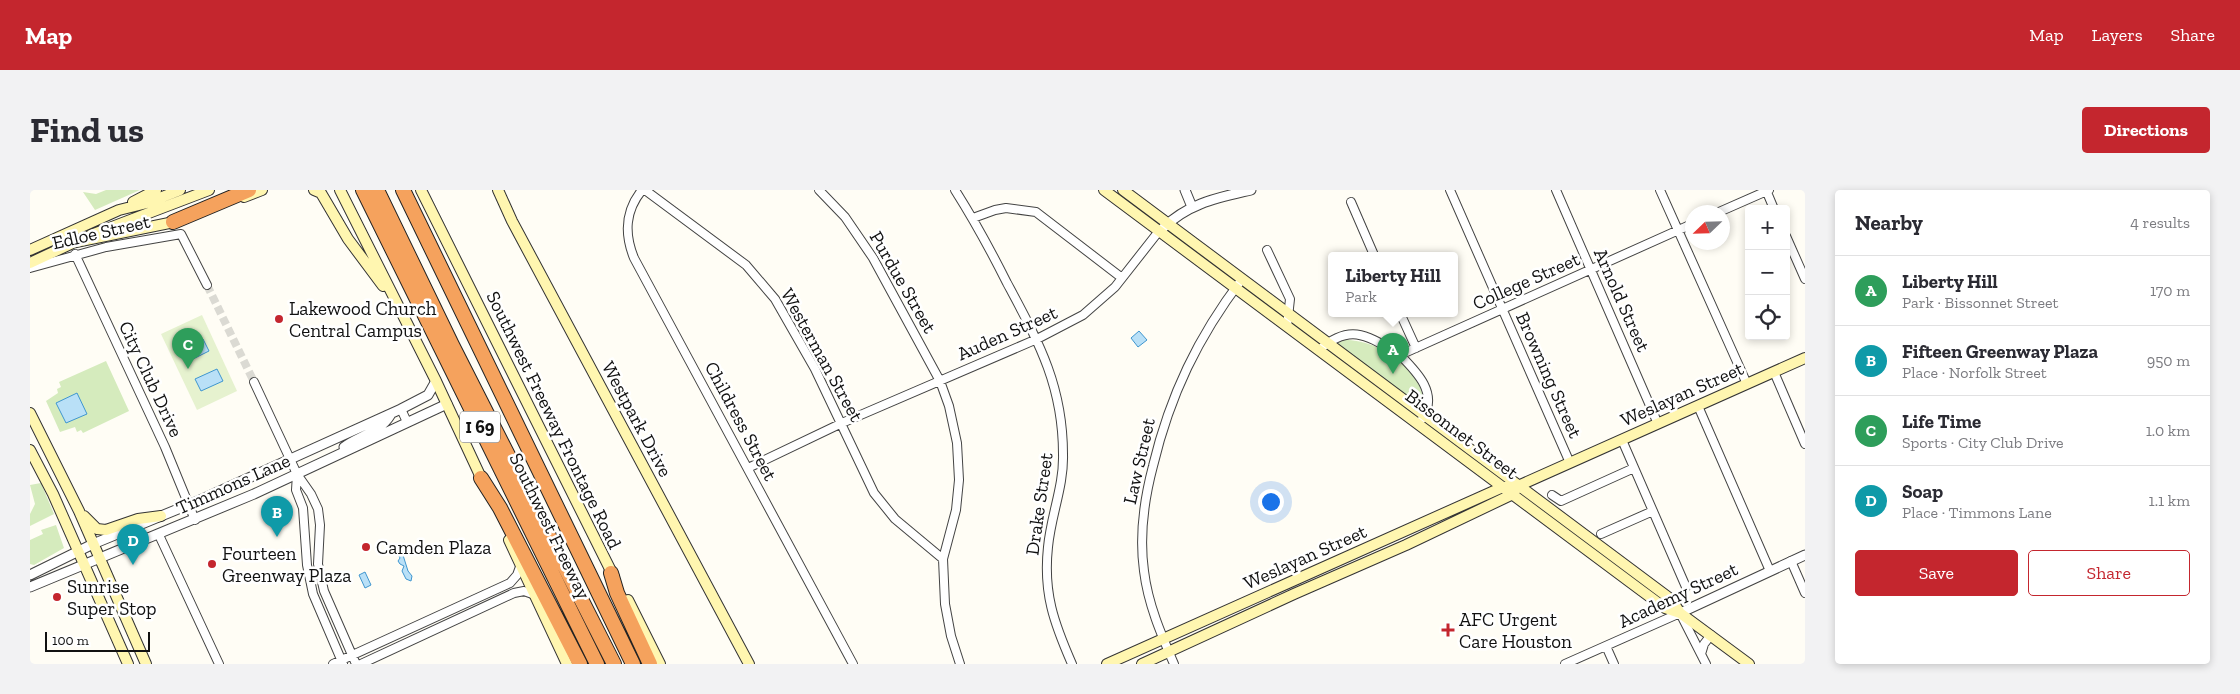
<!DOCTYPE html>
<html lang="en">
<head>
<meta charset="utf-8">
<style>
	:root { --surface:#fff; --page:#f2f2f3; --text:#2b2b33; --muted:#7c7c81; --line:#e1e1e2; --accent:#c4262e }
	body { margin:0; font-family:"Zilla Slab",serif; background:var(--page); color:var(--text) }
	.controls { position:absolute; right:15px; top:15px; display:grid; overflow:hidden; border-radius:5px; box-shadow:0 2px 8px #0003 }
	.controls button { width:45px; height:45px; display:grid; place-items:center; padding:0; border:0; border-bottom:1px solid var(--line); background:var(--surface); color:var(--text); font:25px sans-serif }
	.compass { position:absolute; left:1655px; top:15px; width:45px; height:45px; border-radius:50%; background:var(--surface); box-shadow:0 2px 8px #0003; rotate:247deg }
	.scale { position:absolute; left:15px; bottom:12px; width:105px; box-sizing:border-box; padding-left:5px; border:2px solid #111; border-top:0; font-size:14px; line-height:18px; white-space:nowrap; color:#111; -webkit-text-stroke:4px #fff; paint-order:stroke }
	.you { position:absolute; left:1240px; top:311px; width:18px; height:18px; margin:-12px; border:4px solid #fff; border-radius:50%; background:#1a73e8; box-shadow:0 0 0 8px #1a73e833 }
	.badge { display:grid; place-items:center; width:32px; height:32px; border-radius:50%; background:var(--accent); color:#fff; font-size:16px; font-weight:700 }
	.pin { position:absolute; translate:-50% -41px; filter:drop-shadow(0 1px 2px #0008) }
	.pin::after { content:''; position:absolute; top:26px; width:18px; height:15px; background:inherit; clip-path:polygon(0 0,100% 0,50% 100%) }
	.popup { position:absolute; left:1298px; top:62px; width:130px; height:65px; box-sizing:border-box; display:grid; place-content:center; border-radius:5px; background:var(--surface); filter:drop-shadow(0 1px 4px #0005); font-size:16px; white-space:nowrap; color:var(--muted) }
	.popup b { font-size:19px; color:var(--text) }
	.popup::after { content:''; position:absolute; left:50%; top:100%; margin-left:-10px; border:10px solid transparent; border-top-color:var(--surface) }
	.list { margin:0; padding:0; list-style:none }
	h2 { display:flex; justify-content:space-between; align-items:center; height:65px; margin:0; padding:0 20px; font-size:21px }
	h2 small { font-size:16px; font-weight:400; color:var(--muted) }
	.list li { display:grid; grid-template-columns:32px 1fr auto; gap:15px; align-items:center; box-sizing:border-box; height:70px; padding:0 20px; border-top:1px solid var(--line) }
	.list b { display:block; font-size:19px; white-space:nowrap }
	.list p { margin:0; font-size:16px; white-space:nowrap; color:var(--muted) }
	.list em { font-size:16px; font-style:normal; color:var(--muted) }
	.actions { display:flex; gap:10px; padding:15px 20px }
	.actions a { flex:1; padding:11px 0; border:1px solid var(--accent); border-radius:5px; text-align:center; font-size:18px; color:var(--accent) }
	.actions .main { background:var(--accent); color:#fff }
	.icon { flex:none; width:28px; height:28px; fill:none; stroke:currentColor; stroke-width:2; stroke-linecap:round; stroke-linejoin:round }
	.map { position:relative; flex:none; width:1775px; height:474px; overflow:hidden; border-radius:5px }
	header { display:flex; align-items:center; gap:30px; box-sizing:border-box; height:70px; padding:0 25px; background:var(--accent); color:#fff }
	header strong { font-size:24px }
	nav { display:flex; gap:28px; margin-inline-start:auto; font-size:18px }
	.intro { display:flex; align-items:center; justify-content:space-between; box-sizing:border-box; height:120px; padding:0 30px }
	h1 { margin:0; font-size:35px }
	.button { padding:12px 22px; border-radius:5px; background:var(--accent); color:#fff; font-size:18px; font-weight:700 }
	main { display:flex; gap:30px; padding:0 30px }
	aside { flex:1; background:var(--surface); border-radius:5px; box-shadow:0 2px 8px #0003 }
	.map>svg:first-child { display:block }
	.green { fill:#d5ebbd }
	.pitch { fill:#e6f2cf }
	.water { fill:#b9e0f7; stroke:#3f96cf }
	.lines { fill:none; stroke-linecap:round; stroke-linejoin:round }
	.minor-tunnel { stroke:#dbdad3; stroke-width:8; stroke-dasharray:8 4; stroke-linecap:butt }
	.minor-casing { stroke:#444; stroke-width:10 }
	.tertiary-casing { stroke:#444; stroke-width:11 }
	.secondary-casing { stroke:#333; stroke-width:12 }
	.motorway-casing { stroke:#222; stroke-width:16 }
	.minor { stroke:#fff; stroke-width:8 }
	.tertiary { stroke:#fff; stroke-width:9 }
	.secondary { stroke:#fff6b0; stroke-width:10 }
	.motorway { stroke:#f5a25d; stroke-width:14 }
	.poi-dot { fill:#c4262e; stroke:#fff; stroke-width:2 }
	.labels { text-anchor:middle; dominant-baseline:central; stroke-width:5; stroke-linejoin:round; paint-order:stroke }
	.shield { fill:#fff; stroke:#585858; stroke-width:1 }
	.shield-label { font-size:18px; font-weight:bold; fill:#111 }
	.street-label { font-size:19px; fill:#111; stroke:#fff }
	.poi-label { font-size:19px; fill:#111; stroke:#fff; text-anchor:start }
</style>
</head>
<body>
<header>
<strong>Map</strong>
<nav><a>Map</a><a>Layers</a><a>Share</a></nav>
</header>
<div class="intro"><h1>Find us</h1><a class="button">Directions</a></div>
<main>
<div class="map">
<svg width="1775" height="474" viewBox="0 0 1775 474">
	<rect width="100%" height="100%" fill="#fffdf5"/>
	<path class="green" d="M 76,0 L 110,0 L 65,20 L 53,2 L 66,4 Z
		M 1312,150 C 1346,148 1397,178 1393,217 L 1391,218 L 1311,159 L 1308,153 Z
		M 76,171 L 99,221 L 53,243 L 51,240 L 47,242 L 45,237 L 30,242 L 16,211 L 28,203 L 27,199 L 31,197 L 29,192 Z
		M 11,293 L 24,324 L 0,336 L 0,324 L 5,314 L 0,295 Z
		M 26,335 L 34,358 L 4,375 L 0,374 L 0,350 L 13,344 L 11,340 Z"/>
	<path class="pitch" d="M 172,125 L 207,201 L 167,220 L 131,144 Z"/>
	<path class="water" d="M 1109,141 L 1117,150 L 1108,157 L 1101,148 Z
		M 173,149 L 179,161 L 157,172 L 151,159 Z
		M 187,179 L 193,191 L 171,201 L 165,189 Z
		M 47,203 L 57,224 L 36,233 L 26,213 Z
		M 372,362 L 378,381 L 382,386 L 381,391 L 376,389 L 372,381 L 374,376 L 370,374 L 368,371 L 370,368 L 368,364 Z
		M 335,382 L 341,395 L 335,398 L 329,385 Z"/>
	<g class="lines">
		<path class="minor-tunnel" d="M 177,95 L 224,192"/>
		<g class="minor-casing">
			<path id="minor" d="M 612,0 C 595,21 594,43 604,68 L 823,474
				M 615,0 L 716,75 L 745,109 L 785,179 L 844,303 L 865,329 L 913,369
				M 789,0 L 815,27 L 843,68 L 910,191 L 919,216 L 927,253 L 929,290 L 926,320 L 913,369 L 915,414 L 921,446 L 930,474
				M 925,0 C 944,30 961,61 977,93 C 1008,151 1033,195 1033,264 C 1034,296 1021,325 1018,357 C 1013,403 1024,433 1042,474
				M 1420,0 L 1540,273
				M 1526,0 L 1628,234
				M 1630,0 L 1717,194
				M 1736,0 L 1744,19
				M 1321,12 L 1344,65
				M 1689,22 L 1739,0
				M 943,28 L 965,20 L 976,18 L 1006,22 L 1092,88
				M 1756,46 L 1775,89
				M 1237,60 L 1260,109 L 1257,136
				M 45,64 L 135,257 L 165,330
				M 0,78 L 76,57 L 151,44 L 177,95
				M 1370,123 L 1386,158
				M 1289,160 C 1321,132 1338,146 1370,165 L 1662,34
				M 1370,165 C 1387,182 1409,204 1392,229
				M 1744,182 L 1775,254
				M 224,192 L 267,284 L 281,304 L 288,319 L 290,335 L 288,374 L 294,401 L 326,474
				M 1668,216 L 1740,381
				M 371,219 L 377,232
				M 1592,250 L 1656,397
				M 718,278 L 812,233 L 1007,149 L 1053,125 L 1085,97 L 1129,41
				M 267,284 L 266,300 L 273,318 L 277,375 L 283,404 L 313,474
				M 1522,305 L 1531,311 L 1604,278
				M 1571,344 L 1623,321
				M 129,345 L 189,474
				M 1761,371 L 1775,403
				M 1576,456 L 1584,474
				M 1671,464 L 1674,454 L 1681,445
				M 303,474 L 480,393 L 487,385 L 491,374
				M 331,474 L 484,403 L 494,401 L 505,405
				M 1144,474 C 1131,444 1118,414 1114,381 C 1109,345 1114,310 1123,276 C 1140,205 1168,147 1212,89
				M 1535,474 L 1650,423 L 1676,474"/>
		</g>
		<g class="tertiary-casing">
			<path id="tertiary" d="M 1155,0 L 1162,17
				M 1133,38 C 1159,13 1187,8 1221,0
				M 314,257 C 330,245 350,243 361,224
				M 0,385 L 63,354 L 170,310 L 371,219 L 398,205 L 406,191
				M 0,397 L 224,304 L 417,214
				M 1650,423 L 1775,365"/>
		</g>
		<g class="secondary-casing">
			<path id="secondary" d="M 284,0 L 291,3 L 318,49 L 353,96
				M 310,0 L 406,191 L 454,294
				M 391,0 L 584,387
				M 468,0 L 482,31 L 719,474
				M 1074,0 L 1612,401 L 1635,418 L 1650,423 L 1719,474
				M 1093,0 L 1642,410 L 1650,423
				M 214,7 L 232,0
				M 103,12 L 126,0
				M 61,45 L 179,0
				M 41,53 L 149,31
				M 0,60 L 89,20 L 117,13 L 150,0
				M 0,73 L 47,51
				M 0,223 L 49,321 L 116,474
				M 0,260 L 23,304 L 98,474
				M 54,326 L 67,339 L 76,340 L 108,329 L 131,326
				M 479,350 L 537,474
				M 598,410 L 630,474
				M 1077,474 L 1473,297 L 1488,296 L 1775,168
				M 1112,474 L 1264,404 L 1376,355 L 1483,304 L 1485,301"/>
		</g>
		<g class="motorway-casing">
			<path id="motorway" d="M 333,0 L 567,474
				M 347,0 L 422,155 L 584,474
				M 373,0 L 603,474
				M 143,32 L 219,0
				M 451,288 L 470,318 L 550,474
				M 581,383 L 587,403 L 620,474"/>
		</g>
		<use href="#minor" class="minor"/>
		<use href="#tertiary" class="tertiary"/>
		<use href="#secondary" class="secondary"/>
		<use href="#motorway" class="motorway"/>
	</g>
	<g class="poi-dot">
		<circle cx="249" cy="129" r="5"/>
		<circle cx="336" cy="357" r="5"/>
		<circle cx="182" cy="374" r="5"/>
		<circle cx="27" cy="407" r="5"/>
		<path d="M1415.5 432.5h5v5h5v5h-5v5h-5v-5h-5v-5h5z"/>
	</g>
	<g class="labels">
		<rect class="shield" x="430" y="221.5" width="40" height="31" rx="4"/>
		<g class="shield-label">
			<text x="450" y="237">I 69</text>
		</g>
		<g class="street-label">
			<text transform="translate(71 42) rotate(-13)">Edloe Street</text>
			<text transform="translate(1496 91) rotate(-24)">College Street</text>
			<text transform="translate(873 92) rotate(60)">Purdue Street</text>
			<text transform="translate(1592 110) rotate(66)">Arnold Street</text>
			<text transform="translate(977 143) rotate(-24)">Auden Street</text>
			<text transform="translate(792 165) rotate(61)">Westerman Street</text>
			<text transform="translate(1519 185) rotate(66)">Browning Street</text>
			<text transform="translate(121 189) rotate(65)">City Club Drive</text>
			<text transform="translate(1652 204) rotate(-24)">Weslayan Street</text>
			<text transform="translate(607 229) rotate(62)">Westpark Drive</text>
			<text transform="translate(524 230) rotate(64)">Southwest Freeway Frontage Road</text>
			<text transform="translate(711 231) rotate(62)">Childress Street</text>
			<text transform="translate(1432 244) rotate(37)">Bissonnet Street</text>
			<text transform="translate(1109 271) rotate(-77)">Law Street</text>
			<text transform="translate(203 294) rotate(-24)">Timmons Lane</text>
			<text transform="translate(1009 314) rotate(-82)">Drake Street</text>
			<text transform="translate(520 336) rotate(64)">Southwest Freeway</text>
			<text transform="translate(1275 367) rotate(-24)">Weslayan Street</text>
			<text transform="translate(1648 405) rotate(-25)">Academy Street</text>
		</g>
		<g class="poi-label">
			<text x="259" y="118">Lakewood Church<tspan x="259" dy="22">Central Campus</tspan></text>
			<text x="346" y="357">Camden Plaza</text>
			<text x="192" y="363">Fourteen<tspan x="192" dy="22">Greenway Plaza</tspan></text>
			<text x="37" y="396">Sunrise<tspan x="37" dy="22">Super Stop</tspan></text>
			<text x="1429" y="429">AFC Urgent<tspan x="1429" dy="22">Care Houston</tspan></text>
		</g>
	</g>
</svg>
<div class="controls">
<button>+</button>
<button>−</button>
<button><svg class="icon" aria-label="locate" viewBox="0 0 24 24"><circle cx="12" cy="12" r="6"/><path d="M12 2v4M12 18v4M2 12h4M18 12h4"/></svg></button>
</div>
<svg class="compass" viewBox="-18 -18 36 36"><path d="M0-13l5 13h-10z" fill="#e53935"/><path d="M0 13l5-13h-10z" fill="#7c7c81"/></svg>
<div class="scale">100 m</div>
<div class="you"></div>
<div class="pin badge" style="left:1363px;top:184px;background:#2e9e5b">A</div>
<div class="popup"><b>Liberty Hill</b>Park</div>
<div class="pin badge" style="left:247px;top:347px;background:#0f9aa8">B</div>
<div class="pin badge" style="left:158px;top:179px;background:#2e9e5b">C</div>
<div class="pin badge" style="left:103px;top:375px;background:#0f9aa8">D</div>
</div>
<aside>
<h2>Nearby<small>4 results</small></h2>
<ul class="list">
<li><span class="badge" style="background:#2e9e5b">A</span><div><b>Liberty Hill</b><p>Park · Bissonnet Street</p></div><em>170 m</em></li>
<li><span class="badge" style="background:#0f9aa8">B</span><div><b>Fifteen Greenway Plaza</b><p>Place · Norfolk Street</p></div><em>950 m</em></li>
<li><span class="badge" style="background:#2e9e5b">C</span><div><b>Life Time</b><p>Sports · City Club Drive</p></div><em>1.0 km</em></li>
<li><span class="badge" style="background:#0f9aa8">D</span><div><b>Soap</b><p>Place · Timmons Lane</p></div><em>1.1 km</em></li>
</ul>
<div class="actions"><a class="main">Save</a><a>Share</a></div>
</aside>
</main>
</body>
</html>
